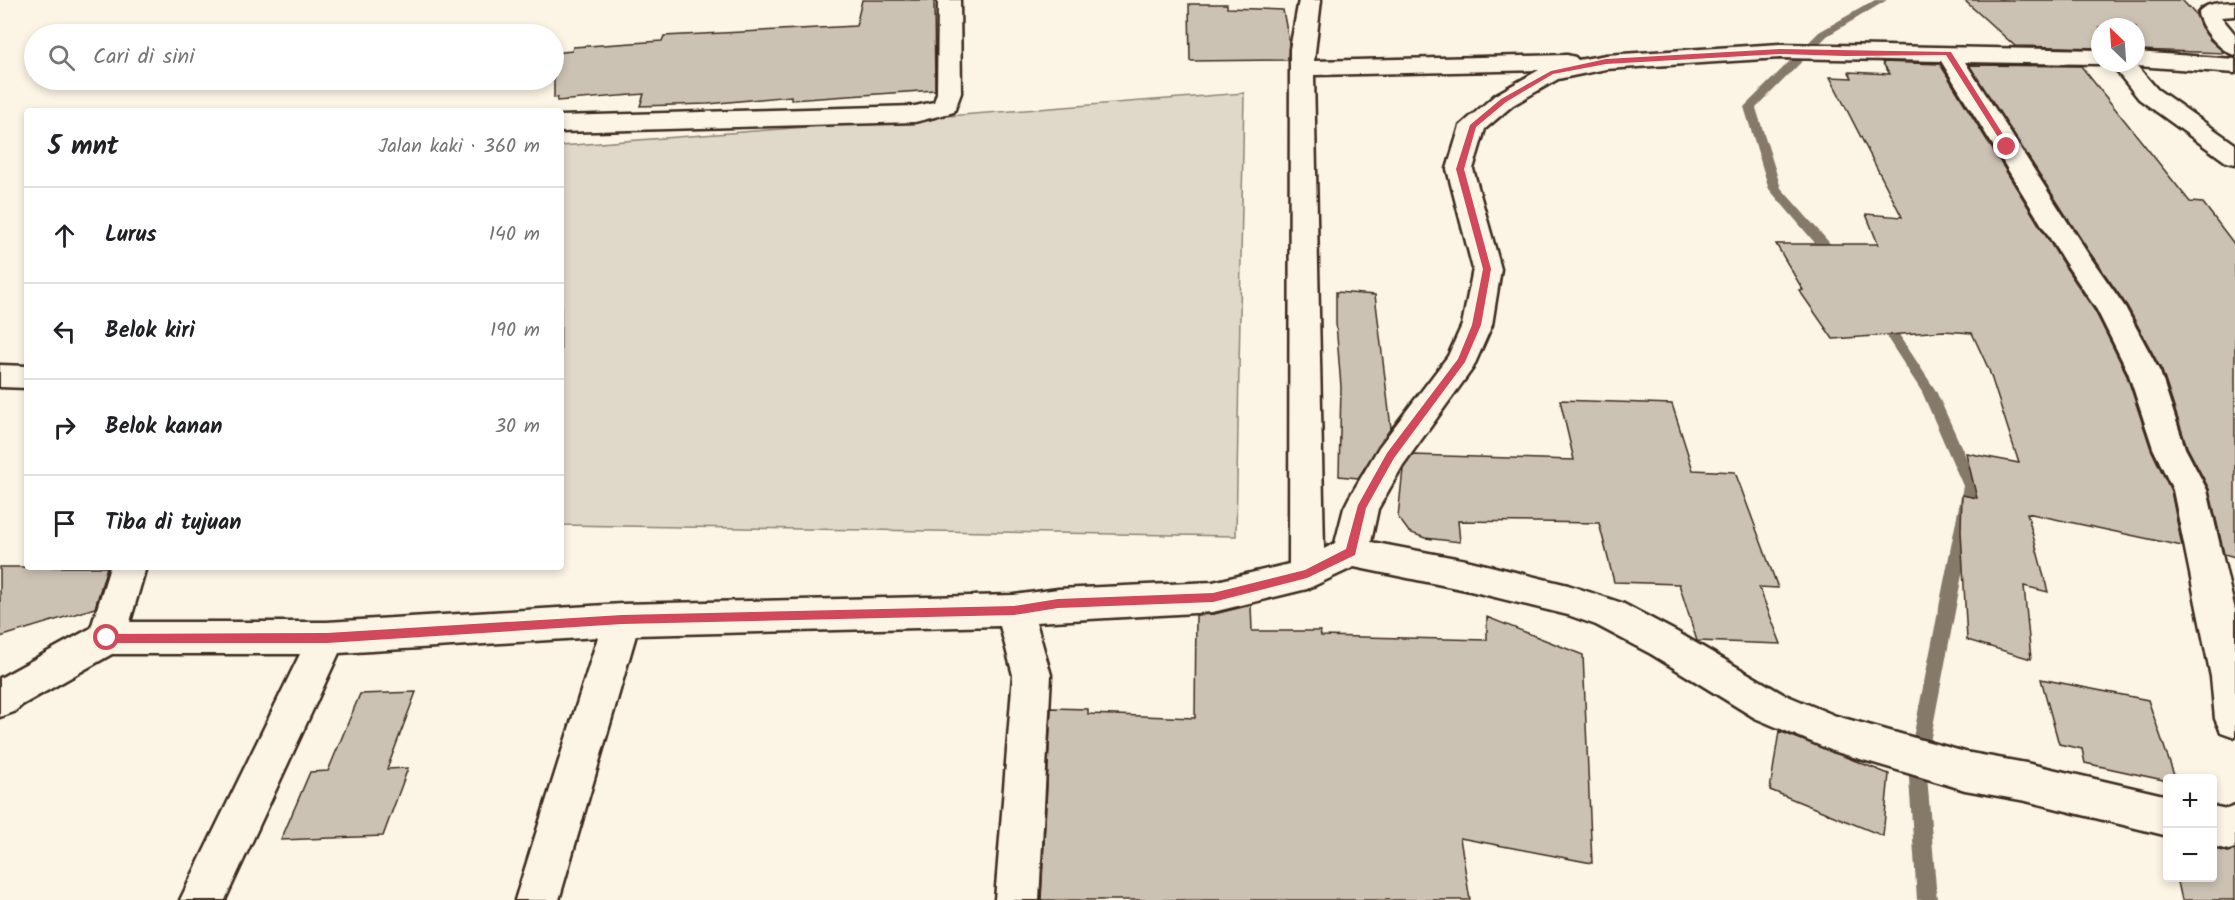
<!DOCTYPE html>
<html lang="id">
<head>
<meta charset="utf-8">
<style>
	:root { --surface:#fff; --page:#f6f6f6; --text:#202124; --muted:#757577; --line:#e0e0e0 }
	body { margin:0; font-family:Kalam,sans-serif; background:var(--page); color:var(--text) }
	.controls { position:absolute; right:18px; bottom:18px; display:grid; overflow:hidden; border-radius:6px; box-shadow:0 3px 9px #0003 }
	.controls button { width:54px; height:54px; display:grid; place-items:center; padding:0; border:0; border-bottom:2px solid var(--line); background:var(--surface); color:var(--text); font:30px sans-serif }
	.compass { position:absolute; left:2091px; top:18px; width:54px; height:54px; border-radius:50%; background:var(--surface); box-shadow:0 3px 9px #0003; rotate:335deg }
	.stop { position:absolute; width:18px; height:18px; margin:-14px; border:4px solid #d1495b; border-radius:50%; background:#fff }
	.stop.end { background:#d1495b; border-color:#fff; box-shadow:0 2px 6px #0008 }
	.list { margin:0; padding:0; list-style:none }
	h2 { display:flex; justify-content:space-between; align-items:center; height:78px; margin:0; padding:0 24px; font-size:26px }
	h2 small { font-size:20px; font-weight:400; color:var(--muted) }
	.list li { display:grid; grid-template-columns:39px 1fr auto; gap:18px; align-items:center; box-sizing:border-box; height:96px; padding:0 24px; border-top:2px solid var(--line) }
	.list b { display:block; font-size:22px; white-space:nowrap }
	.list em { font-size:20px; font-style:normal; color:var(--muted) }
	.icon { flex:none; width:33px; height:33px; fill:none; stroke:currentColor; stroke-width:2; stroke-linecap:round; stroke-linejoin:round }
	.map { position:relative; flex:none; width:2235px; height:900px; overflow:hidden }
	.search { position:absolute; background:var(--surface); box-shadow:0 3px 9px #0003; left:24px; top:24px; width:540px; height:66px; display:flex; align-items:center; gap:15px; box-sizing:border-box; padding:0 21px; border-radius:33px; color:var(--muted); font-size:22px }
	.panel { position:absolute; background:var(--surface); box-shadow:0 3px 9px #0003; left:24px; top:108px; width:540px; height:462px; border-radius:6px }
	.map>svg:first-child { display:block }
	.green { fill:#e0d8c8; stroke:#8e8173; stroke-width:1.5 }
	.lines { fill:none; stroke-linecap:round; stroke-linejoin:round }
	.stream { fill:#85796b; fill-rule:evenodd }
	.building { fill:#ccc2b3; stroke:#3b2a1e; stroke-width:1.5 }
	.street-casing { stroke:#3b2a1e; stroke-width:5 }
	.street { fill:#fcf5e5; fill-rule:evenodd }
	.route { fill:#d1495b }
</style>
</head>
<body>
<div class="map">
<svg width="2235" height="900" viewBox="0 0 2235 900">
	<rect width="100%" height="100%" fill="#fcf5e5"/>
	<filter id="ink" filterUnits="userSpaceOnUse"><feTurbulence type="fractalNoise" baseFrequency=".0167" numOctaves="2"/><feDisplacementMap in="SourceGraphic" scale="12" xChannelSelector="R" yChannelSelector="G"/><feConvolveMatrix kernelMatrix="1 2 1 2 8 2 1 2 1" color-interpolation-filters="sRGB"/></filter>
	<g filter="url(#ink)">
		<path class="green" d="M 1244,93 L 1236,536 L 561,525 L 561,146 Z"/>
		<g class="lines">
			<path class="stream" d="M 1875,0 L 1887,0 L 1827,36 L 1756,108 L 1781,188 L 1842,257 L 1843,260 L 1842,263 L 1832,263 L 1769,189 L 1744,107 L 1819,32 Z
				M 1882,314 L 1887,316 L 1936,391 L 1979,486 L 1926,763 L 1937,900 L 1917,900 L 1908,763 L 1963,486 L 1922,392 L 1875,319 Z"/>
		</g>
		<path class="building" d="M 862,0 L 934,0 L 935,90 L 791,100 L 791,96 L 708,104 L 640,106 L 644,94 L 557,101 L 558,97 L 554,98 L 554,53 L 572,51 L 573,47 L 662,41 L 664,36 L 856,26 Z
			M 1964,0 L 2182,0 L 2196,15 L 2201,27 L 2210,40 L 2225,53 L 2136,50 L 2136,27 L 2100,27 L 2100,48 L 2015,46 Z
			M 1189,4 L 1227,4 L 1227,8 L 1283,10 L 1289,42 L 1288,60 L 1190,61 Z
			M 1882,62 L 1940,64 L 2062,262 L 2095,311 L 2126,373 L 2151,449 L 2171,491 L 2182,546 L 2027,513 L 2048,592 L 2024,586 L 2031,659 L 1967,640 L 1961,531 L 1962,495 L 1977,498 L 1966,453 L 2019,463 L 1989,370 L 1972,333 L 1944,331 L 1833,339 L 1799,290 L 1803,290 L 1776,244 L 1878,244 L 1866,214 L 1902,217 L 1830,77 L 1852,78 L 1849,72 L 1890,74 Z
			M 1969,65 L 2081,66 L 2190,202 L 2203,203 L 2235,245 L 2235,557 L 2224,554 L 2209,489 L 2187,447 L 2162,371 L 2127,306 L 2090,253 Z
			M 1336,292 L 1375,295 L 1391,428 L 1358,478 L 1339,476 L 1341,387 L 1336,323 Z
			M 1560,400 L 1672,404 L 1693,470 L 1735,472 L 1778,588 L 1759,587 L 1781,644 L 1697,641 L 1679,584 L 1614,582 L 1599,523 L 1458,521 L 1460,542 L 1425,538 L 1409,532 L 1398,517 L 1403,469 L 1413,455 L 1574,460 Z
			M 0,567 L 107,567 L 95,608 L 0,637 Z
			M 1251,605 L 1252,631 L 1320,631 L 1321,636 L 1487,640 L 1487,617 L 1583,655 L 1592,863 L 1460,838 L 1470,900 L 1041,900 L 1051,708 L 1088,709 L 1088,714 L 1195,718 L 1196,615 L 1214,614 Z
			M 2041,679 L 2148,700 L 2175,778 L 2168,778 L 2168,781 L 2085,763 L 2082,749 L 2059,744 Z
			M 416,692 L 387,769 L 408,768 L 383,836 L 281,840 L 310,772 L 328,771 L 360,694 Z
			M 1779,731 L 1889,774 L 1883,836 L 1770,790 Z
			M 2212,848 L 2228,852 L 2235,850 L 2235,900 L 2182,900 L 2177,878 L 2212,878 Z"/>
		<g class="lines">
			<g class="street-casing">
				<path id="street" d="M 938,0 L 960,0 L 961,93 L 954,112 L 915,122 L 561,132 L 561,116 L 915,106 L 934,102 L 937,93 Z
					M 1299,0 L 1321,0 L 1314,61 L 1567,55 L 1575,57 L 1578,60 L 1606,55 L 1780,44 L 2100,50 L 2100,63 L 2104,63 L 2100,64 L 1965,62 L 2088,254 L 2125,307 L 2160,372 L 2185,448 L 2207,490 L 2235,610 L 2235,737 L 2221,732 L 2215,719 L 2211,677 L 2173,490 L 2153,448 L 2128,372 L 2097,310 L 2064,261 L 1941,61 L 1780,58 L 1606,69 L 1558,79 L 1513,105 L 1485,129 L 1473,169 L 1501,269 L 1492,325 L 1473,368 L 1403,465 L 1378,509 L 1371,542 L 1466,560 L 1568,585 L 1622,603 L 1677,632 L 1783,694 L 1836,716 L 1965,752 L 2026,763 L 2168,796 L 2168,836 L 2026,801 L 1965,790 L 1833,751 L 1755,718 L 1651,654 L 1596,625 L 1568,615 L 1466,590 L 1354,567 L 1307,589 L 1213,612 L 1036,622 L 1051,675 L 1039,900 L 995,900 L 1013,675 L 1000,626 L 636,635 L 559,900 L 515,900 L 598,637 L 339,653 L 225,900 L 180,900 L 300,654 L 112,654 L 22,705 L 14,712 L 0,717 L 0,678 L 91,628 L 110,567 L 146,567 L 130,622 L 327,622 L 622,604 L 1014,595 L 1058,589 L 1213,582 L 1289,564 L 1290,49 ZM 1539,70 L 1495,95 L 1460,126 L 1447,169 L 1473,269 L 1462,325 L 1448,356 L 1379,447 L 1349,498 L 1344,508 L 1335,543 L 1324,549 L 1314,75 Z
					M 2235,2 L 2235,16 L 2221,17 L 2235,34 L 2235,55 C 2221,52 2200,28 2198,13 C 2205,2 2223,3 2235,2 Z
					M 2136,52 L 2235,59 L 2235,73 L 2137,66 L 2157,89 L 2235,144 L 2235,164 L 2226,162 L 2139,99 L 2110,63 L 2136,63 Z
					M 0,365 L 27,366 L 27,388 L 0,387 Z
					M 2212,806 L 2227,809 L 2235,806 L 2235,848 L 2229,850 L 2212,846 Z"/>
			</g>
			<use href="#street" class="street"/>
		</g>
	</g>
	<path class="route" d="M 1780,49 L 1951,52 L 2011,147 L 2005,148 L 1946,55 L 1845,56 L 1780,54 L 1606,64 L 1553,74 L 1506,102 L 1476,127 L 1464,169 L 1491,269 L 1481,325 L 1465,362 L 1394,458 L 1366,508 L 1355,555 L 1307,578 L 1213,602 L 1058,608 L 1014,615 L 622,624 L 327,643 L 107,643 L 102,638 L 107,634 L 327,633 L 622,615 L 1014,606 L 1058,599 L 1213,593 L 1305,570 L 1346,549 L 1358,505 L 1387,453 L 1458,359 L 1472,325 L 1483,269 L 1456,169 L 1470,125 L 1501,99 L 1551,71 L 1606,59 Z"/>
</svg>
<div class="controls">
<button>+</button>
<button>−</button>
</div>
<svg class="compass" viewBox="-18 -18 36 36"><path d="M0-13l5 13h-10z" fill="#e53935"/><path d="M0 13l5-13h-10z" fill="#757577"/></svg>
<div class="stop" style="left:107px;top:638px"></div>
<div class="stop end" style="left:2007px;top:147px"></div>
<div class="search"><svg class="icon" aria-label="search" viewBox="0 0 24 24"><circle cx="10" cy="10" r="6"/><path d="M15 15l6 6"/></svg>Cari di sini</div>
<section class="panel">
<h2>5 mnt<small>Jalan kaki · 360 m</small></h2>
<ul class="list">
<li><svg class="icon" aria-label="ahead" viewBox="0 0 24 24"><path d="M12 20V5M6 11l6-6 6 6"/></svg><div><b>Lurus</b></div><em>140 m</em></li>
<li><svg class="icon" aria-label="left" viewBox="0 0 24 24"><path d="M17 20v-9H6M10 6l-5 5 5 5"/></svg><div><b>Belok kiri</b></div><em>190 m</em></li>
<li><svg class="icon" aria-label="right" viewBox="0 0 24 24"><path d="M7 20v-9h11M14 6l5 5-5 5"/></svg><div><b>Belok kanan</b></div><em>30 m</em></li>
<li><svg class="icon" aria-label="arrive" viewBox="0 0 24 24"><path d="M6 21V4h12l-3 4 3 4H6"/></svg><div><b>Tiba di tujuan</b></div></li>
</ul>
</section>
</div>
</body>
</html>
